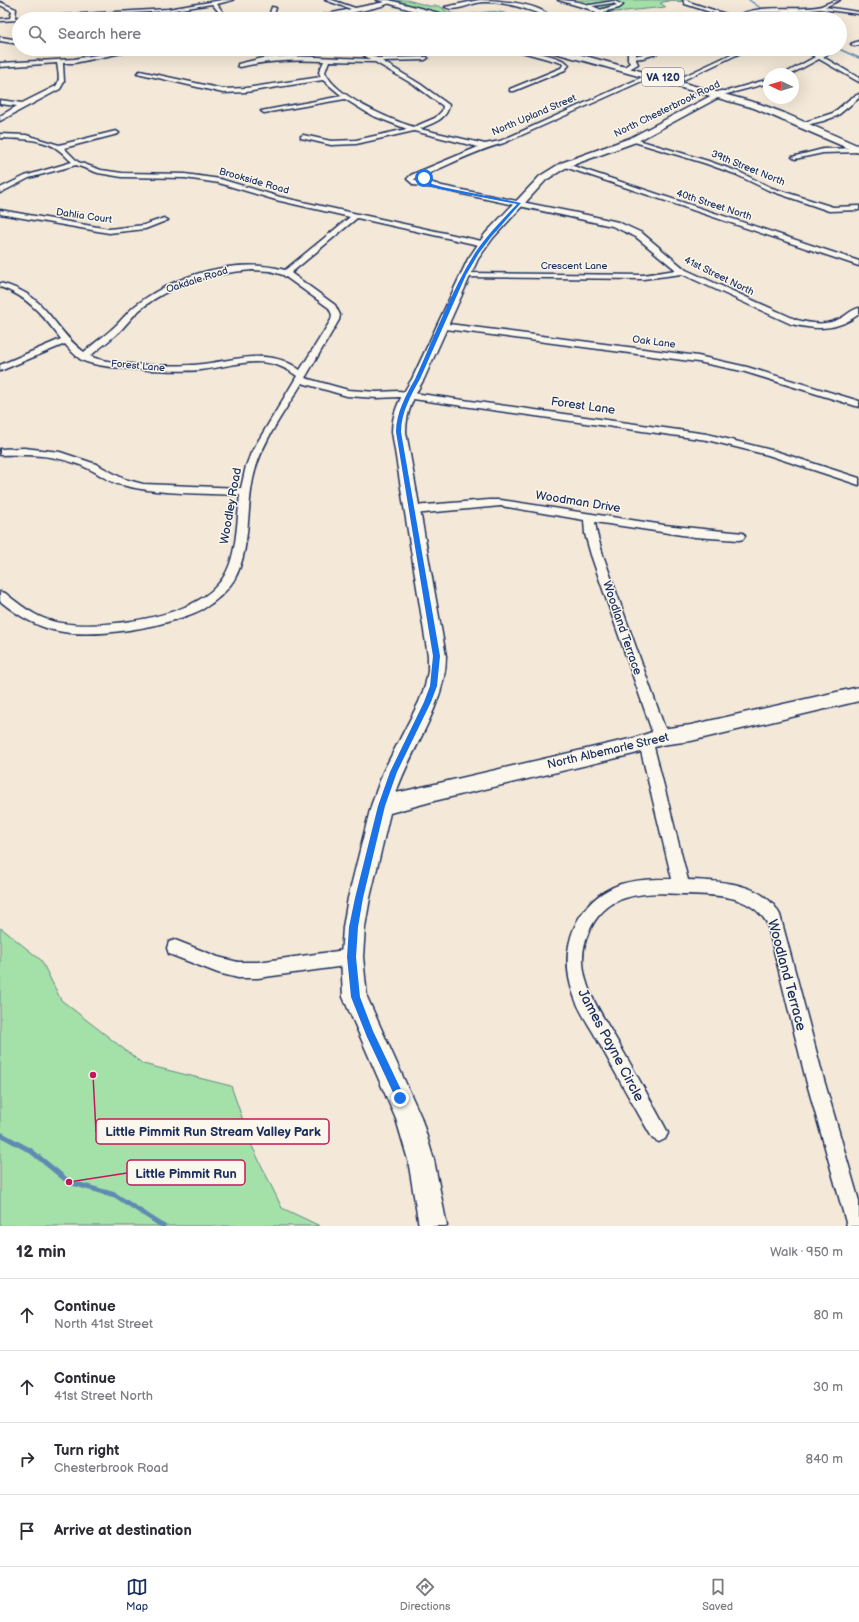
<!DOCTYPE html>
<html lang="en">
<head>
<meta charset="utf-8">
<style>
	:root { --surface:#fff; --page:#f7f7f7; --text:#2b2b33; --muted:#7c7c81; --line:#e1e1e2; --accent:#1b2f5e }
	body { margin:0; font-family:"Balsamiq Sans",sans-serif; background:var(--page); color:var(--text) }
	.compass { position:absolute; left:763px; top:68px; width:36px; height:36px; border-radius:50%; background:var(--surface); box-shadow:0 4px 16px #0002; rotate:274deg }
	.stop { position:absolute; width:12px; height:12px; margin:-9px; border:3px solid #1a73e8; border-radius:50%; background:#fff }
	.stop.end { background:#1a73e8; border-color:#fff; box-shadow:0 1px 4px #0008 }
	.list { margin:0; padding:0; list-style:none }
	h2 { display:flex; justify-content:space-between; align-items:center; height:52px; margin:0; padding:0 16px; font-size:17px }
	h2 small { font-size:13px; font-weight:400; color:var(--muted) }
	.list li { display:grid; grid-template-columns:26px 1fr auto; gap:12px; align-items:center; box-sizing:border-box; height:72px; padding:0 16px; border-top:1px solid var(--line) }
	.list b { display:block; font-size:15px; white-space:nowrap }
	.list p { margin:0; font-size:13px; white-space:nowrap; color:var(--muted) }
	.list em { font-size:13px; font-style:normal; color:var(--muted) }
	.icon { flex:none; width:22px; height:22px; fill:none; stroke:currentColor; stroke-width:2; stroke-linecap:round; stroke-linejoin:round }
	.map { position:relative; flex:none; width:859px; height:1226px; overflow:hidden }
	.search { position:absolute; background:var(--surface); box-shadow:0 4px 16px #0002; left:12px; right:12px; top:12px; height:44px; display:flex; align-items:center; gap:10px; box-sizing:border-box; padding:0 14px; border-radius:22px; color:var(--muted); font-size:15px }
	.sheet { height:340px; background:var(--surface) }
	nav { display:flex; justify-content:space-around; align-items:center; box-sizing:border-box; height:56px; border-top:1px solid var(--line); background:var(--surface); font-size:11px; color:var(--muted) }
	nav a { display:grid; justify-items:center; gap:2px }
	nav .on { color:var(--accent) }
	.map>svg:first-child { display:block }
	.green { fill:#a4e1a8; stroke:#608883 }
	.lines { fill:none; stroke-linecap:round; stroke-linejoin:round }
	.stream-far1 { stroke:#5e8bb3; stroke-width:1.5 }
	.stream { stroke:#5e8bb3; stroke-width:5 }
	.street-casing { stroke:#1b2f5e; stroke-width:3 }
	.secondary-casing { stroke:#1b2f5e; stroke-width:3 }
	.primary-casing { stroke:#1b2f5e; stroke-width:3 }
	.street { fill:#fbf7ec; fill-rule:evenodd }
	.secondary { fill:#fbf7ec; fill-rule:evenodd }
	.primary { fill:#fbf7ec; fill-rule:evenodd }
	.route { fill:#1a73e8 }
	.labels { text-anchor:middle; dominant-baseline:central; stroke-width:3; stroke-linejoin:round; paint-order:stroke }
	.far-street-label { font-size:10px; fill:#1b2f5e; stroke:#fbf7ec }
	.shield { fill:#fbf7ec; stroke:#5e6b89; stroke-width:1 }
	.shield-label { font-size:11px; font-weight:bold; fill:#1b2f5e }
	.street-label { font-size:12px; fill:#1b2f5e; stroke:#fbf7ec }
	.near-street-label { font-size:14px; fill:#1b2f5e; stroke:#fbf7ec }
	.leader { fill:none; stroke:#c2185b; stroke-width:1.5 }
	.callout-dot { fill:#c2185b; stroke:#fbf7ec; stroke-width:1.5 }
	.callout { fill:#fbf7ec; stroke:#c2185b; stroke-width:1.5 }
	.callout-label { font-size:13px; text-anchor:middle; font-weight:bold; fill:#1b2f5e }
</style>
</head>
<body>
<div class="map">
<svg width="859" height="1226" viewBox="0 0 859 1226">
	<rect width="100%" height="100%" fill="#f4e9d8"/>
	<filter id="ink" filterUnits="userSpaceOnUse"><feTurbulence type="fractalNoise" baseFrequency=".025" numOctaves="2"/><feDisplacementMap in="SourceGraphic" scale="8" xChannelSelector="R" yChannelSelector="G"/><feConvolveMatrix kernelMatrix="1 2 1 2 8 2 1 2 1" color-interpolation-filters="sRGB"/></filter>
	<g filter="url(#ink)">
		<path class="green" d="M 388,0 L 407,0 L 429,6 L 439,6 L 444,9 L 444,10 C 448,12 453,14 457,14 C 477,17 496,4 516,19 L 463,19 Z
			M 569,0 L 685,0 L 679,2 L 672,0 L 660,3 L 666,7 L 606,13 L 589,5 Z
			M 1,928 L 41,960 L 61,1000 L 143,1064 L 231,1086 L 252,1146 L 282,1208 L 320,1226 L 0,1226 L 0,929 Z"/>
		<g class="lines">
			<path class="stream-far1" d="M 749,0 L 762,9
				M 765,11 L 779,14 L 788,19
				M 839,49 L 859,58"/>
			<path class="stream" d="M 0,1134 L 31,1151 L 69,1182 L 115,1195 L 163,1226"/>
			<g class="street-casing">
				<path id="street" d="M 222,0 L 233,0 L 217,4 L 222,11 L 218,19 L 214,19 L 218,11 L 212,4 L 168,11 L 19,19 L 19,20 L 0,21 L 0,19 L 10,18 L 12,11 L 0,5 L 0,2 L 16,9 L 15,18 L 168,9 Z
					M 325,0 L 332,0 L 355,8 L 390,1 L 392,2 C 380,9 320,19 305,19 L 351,9 Z
					M 479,0 C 495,0 544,3 551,19 L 547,19 L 545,16 C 529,9 502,1 484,2 C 472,2 456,13 445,7 Z
					M 683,0 L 687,0 L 689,2 L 735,17 C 759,3 791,11 817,7 C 825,6 831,0 840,0 L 825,7 L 859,12 L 859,14 L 820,9 L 794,12 L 760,12 L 744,15 L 739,18 L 740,19 L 732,19 L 685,4 Z
					M 614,1 L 623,5 L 619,8 L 598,13 L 596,11 L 617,5 L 613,3 L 586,7 L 584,6 Z
					M 272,7 L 276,8 L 274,14 L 281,19 L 275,19 L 269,16 Z
					M 659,16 L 657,18 L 637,19 L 639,18 Z
					M 0,37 L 19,40 L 19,44 L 0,41 Z
					M 859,41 L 859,45 L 854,46 L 851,44 Z
					M 130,49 L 141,49 L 74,63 L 63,63 L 64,82 L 60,89 L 0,121 L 0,116 L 17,106 L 0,104 L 0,100 L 22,103 L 56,86 C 61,80 58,71 57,63 L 0,67 L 0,63 L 74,59 Z
					M 354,49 L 361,49 L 377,58 L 427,57 L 428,58 L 425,60 L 382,61 L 420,84 L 449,105 C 447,120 432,123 420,129 L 485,144 L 500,141 L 647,75 L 651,75 L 651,77 L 504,143 C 478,150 454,162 430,173 L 427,177 L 430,182 L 442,186 L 587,215 L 618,222 L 642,233 L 686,270 L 797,320 C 813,324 828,326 843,317 C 848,314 853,309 859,308 L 859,314 C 837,331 817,330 791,324 L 682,274 L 643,279 L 461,277 L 461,273 L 464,273 L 643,275 L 676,270 L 636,237 L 612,226 L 435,188 L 414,185 L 407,179 L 411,175 L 478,147 L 414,131 L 356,144 L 331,145 L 301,138 L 301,136 L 303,135 L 331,141 L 356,140 L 407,129 L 371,115 L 345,99 L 264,113 L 261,111 L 342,96 L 323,80 L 246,92 L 223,93 L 137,73 L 140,71 L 223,89 L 246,88 L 321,77 L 319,72 L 324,61 C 295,60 269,60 240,67 L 238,66 L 238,64 L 263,58 L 288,56 L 370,59 ZM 329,61 L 375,62 L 416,86 L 443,106 L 442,111 L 435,118 L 414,127 C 390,120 335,96 325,72 ZM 421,176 L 421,177 L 424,183 L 418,182 L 414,179 Z
					M 511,49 C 523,49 563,56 569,65 L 565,70 L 514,91 L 510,91 L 510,89 L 561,68 L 563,65 L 562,63 Z
					M 657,49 L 665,49 C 657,54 638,62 629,57 L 643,54 Z
					M 742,49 L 749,49 L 679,82 L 674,81 Z
					M 803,49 L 810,49 L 819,54 L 829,49 L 833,49 L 833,51 L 823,57 L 859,78 L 859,82 L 819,59 L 791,74 L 784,74 L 815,57 Z
					M 769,79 L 769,83 L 723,95 L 720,93 Z
					M 859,94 L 859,98 L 837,116 L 823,121 L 802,126 L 799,124 L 833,113 L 851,98 Z
					M 116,131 L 119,133 L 118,134 L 64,148 L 78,162 L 101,170 L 122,173 L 185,174 L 220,179 L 280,197 L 486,242 L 486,246 L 483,246 L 357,218 L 291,273 L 335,305 L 340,315 L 339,320 L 305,378 L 348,390 L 377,392 L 399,391 L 707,434 L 775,451 L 859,478 L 859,485 L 768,455 L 707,440 L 399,397 L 377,398 L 347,396 L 302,383 C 284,413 260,444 253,479 C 246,512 251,550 234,580 C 227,591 215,602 203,609 C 167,627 92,640 53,630 C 33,625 16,614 0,601 L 0,592 L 5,593 C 19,604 35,617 52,621 C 88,631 163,620 195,602 C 205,597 216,588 223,578 C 237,558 237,520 240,495 C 201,493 160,495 122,485 C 110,483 100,474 89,469 C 61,455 30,454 0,455 L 0,449 L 24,448 L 60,452 L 96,464 L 124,479 L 143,484 L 241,488 L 246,466 L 251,453 L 297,376 C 265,351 236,366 200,370 C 179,372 95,370 80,359 C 75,355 69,349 65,344 L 0,371 L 0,365 L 61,339 C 44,317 28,296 0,287 L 0,283 C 49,295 50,327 84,352 C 93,344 103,337 112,329 C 122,321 128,310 139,303 C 178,274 237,257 285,270 L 350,217 L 276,200 L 219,183 L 185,178 L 122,177 L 98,173 L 76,165 L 29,178 L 0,193 L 0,188 L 25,176 L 72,162 C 68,159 64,154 60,151 C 45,138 19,139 0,138 L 0,134 L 26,135 L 59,145 ZM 252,270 L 270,271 L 283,275 L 329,308 L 332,315 L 331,320 L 300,370 C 270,347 237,360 203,364 C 179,367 111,366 90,356 C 100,348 110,340 119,332 C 127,324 133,315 142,308 C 173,283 214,273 252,270 Z
					M 631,139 L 635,139 L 708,161 L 739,172 L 772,188 L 833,207 L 859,206 L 859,210 L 829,211 L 768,190 L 735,174 L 704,163 L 631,141 Z
					M 859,148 L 859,152 L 823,153 L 795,159 L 792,157 L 823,149 Z
					M 564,163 L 859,261 L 859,266 L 562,166 L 562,164 Z
					M 0,210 L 109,229 L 144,225 L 164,218 L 168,220 L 145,229 L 109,233 L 0,214 Z
					M 441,323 L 698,356 L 747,367 L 859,401 L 859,407 L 742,371 L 698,362 L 438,328 L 437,326 Z
					M 489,500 L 501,500 L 664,525 L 743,533 L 745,536 L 743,539 L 739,540 L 695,537 L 595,522 L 597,534 L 603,555 L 668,737 L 666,741 L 661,743 L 656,741 L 654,737 L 591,555 L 585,534 L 584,520 L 501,506 L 413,514 L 409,512 L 408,510 L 409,508 L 413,506 Z
					M 646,737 L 651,739 L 653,743 L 688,880 C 719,881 764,882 780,915 L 824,1080 L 859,1201 L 859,1226 L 847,1226 L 806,1080 L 767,923 C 749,893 713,895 682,894 C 664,893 644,892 625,898 C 598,906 582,935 583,962 C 584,992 605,1019 619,1044 C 635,1072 650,1099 665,1127 L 668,1133 L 665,1139 L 659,1142 L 653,1139 C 634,1107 616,1074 598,1041 C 590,1026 578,1010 573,993 C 558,949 575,900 621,884 C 638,879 655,879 672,879 L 639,743 L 641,739 Z
					M 175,940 L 218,957 L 238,962 L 258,962 L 352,949 L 358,951 L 360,957 L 358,963 L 352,965 L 258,978 L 238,978 L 218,973 L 169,954 L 167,948 L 169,942 Z"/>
			</g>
			<g class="secondary-casing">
				<path id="secondary" d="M 558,0 C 576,0 601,6 614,19 L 606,19 L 589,9 Z
					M 628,49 L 636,49 L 636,60 L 638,64 L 626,71 L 622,69 L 630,63 L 628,60 Z
					M 720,91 L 726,91 L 727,93 L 636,142 L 567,167 L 546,180 L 493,238 L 478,259 L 424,379 C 414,396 406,412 406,432 L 446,656 C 446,705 411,748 396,793 L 634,738 L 661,729 L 691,725 L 859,687 L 859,701 L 691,741 L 661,745 L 634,754 L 434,801 L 390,813 L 370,898 L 365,927 L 363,957 L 367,997 L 421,1117 L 434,1160 L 447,1226 L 419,1226 L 408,1160 L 396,1119 L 343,997 L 341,957 L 343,927 L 348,898 L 371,806 L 383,772 L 419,702 L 425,686 L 428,671 L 428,656 L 392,432 C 392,412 401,396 412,379 L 468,259 L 485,234 L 540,176 L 561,163 L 630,138 Z"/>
			</g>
			<g class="primary-casing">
				<path id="primary" d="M 377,0 L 389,0 L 454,17 L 455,19 L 442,19 Z
					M 547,49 L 560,49 L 760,104 L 784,113 L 859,146 L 859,153 L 754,108 L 548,51 Z"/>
			</g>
			<use href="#street" class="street"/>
			<use href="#secondary" class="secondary"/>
			<use href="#primary" class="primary"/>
		</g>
	</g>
	<path class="route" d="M 424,176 L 432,184 L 442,187 L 521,203 L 491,237 L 479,253 L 466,275 L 420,379 C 411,395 401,413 401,432 L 440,656 L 437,686 L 431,702 L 397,772 L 385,806 L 363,898 L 358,927 L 356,957 L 360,997 L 373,1031 L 405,1098 L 403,1101 L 400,1102 L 397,1101 L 367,1037 L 351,997 L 347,957 L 349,927 L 355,898 L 378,806 L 390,772 L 424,702 L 430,686 L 433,656 L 396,432 C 396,413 406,395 415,379 C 434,338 451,291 475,253 C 487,235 502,220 517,204 L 440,189 L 429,186 L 422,178 Z"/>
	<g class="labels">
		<g class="far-street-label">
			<text transform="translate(667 109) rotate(-26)">North Chesterbrook Road</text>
			<text transform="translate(534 115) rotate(-23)">North Upland Street</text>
			<text transform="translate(748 168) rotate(22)">39th Street North</text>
			<text transform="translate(254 181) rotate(16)">Brookside Road</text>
			<text transform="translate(714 205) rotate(18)">40th Street North</text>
			<text transform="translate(84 216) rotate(8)">Dahlia Court</text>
			<text x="574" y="266">Crescent Lane</text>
			<text transform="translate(719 276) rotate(26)">41st Street North</text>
			<text transform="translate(197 280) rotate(-18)">Oakdale Road</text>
			<text transform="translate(654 342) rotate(7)">Oak Lane</text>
			<text transform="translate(138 366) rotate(5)">Forest Lane</text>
		</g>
		<rect class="shield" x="642" y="68" width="42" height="18" rx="3"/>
		<g class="shield-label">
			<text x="663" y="77">VA 120</text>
		</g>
		<g class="street-label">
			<text transform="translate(583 406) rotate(8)">Forest Lane</text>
			<text transform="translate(578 502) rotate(9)">Woodman Drive</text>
			<text transform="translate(231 506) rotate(-80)">Woodley Road</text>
			<text transform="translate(622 628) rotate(71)">Woodland Terrace</text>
			<text transform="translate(608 751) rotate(-13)">North Albemarle Street</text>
		</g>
		<g class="near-street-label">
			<text transform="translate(787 975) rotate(75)">Woodland Terrace</text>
			<text transform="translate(611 1045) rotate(62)">James Payne Circle</text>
		</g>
	</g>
	<path class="leader" d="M93 1075L96 1132M69 1182L127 1173"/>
	<g class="callout-dot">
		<circle cx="93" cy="1075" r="4"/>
		<circle cx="69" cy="1182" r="4"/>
	</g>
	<g class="callout">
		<rect x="96" y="1119" width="233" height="25" rx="4"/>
		<rect x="127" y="1160" width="118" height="25" rx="4"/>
	</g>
	<g class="callout-label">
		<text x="213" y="1136">Little Pimmit Run Stream Valley Park</text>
		<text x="186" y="1178">Little Pimmit Run</text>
	</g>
</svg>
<svg class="compass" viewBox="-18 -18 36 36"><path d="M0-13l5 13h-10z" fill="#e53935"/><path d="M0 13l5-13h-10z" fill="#7c7c81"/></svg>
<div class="stop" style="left:424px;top:178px"></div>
<div class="stop end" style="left:400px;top:1098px"></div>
<div class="search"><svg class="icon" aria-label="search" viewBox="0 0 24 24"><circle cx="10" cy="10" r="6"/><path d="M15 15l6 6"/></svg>Search here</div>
</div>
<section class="sheet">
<h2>12 min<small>Walk · 950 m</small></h2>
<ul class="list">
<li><svg class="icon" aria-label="ahead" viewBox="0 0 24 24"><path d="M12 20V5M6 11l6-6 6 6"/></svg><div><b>Continue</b><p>North 41st Street</p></div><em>80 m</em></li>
<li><svg class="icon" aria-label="ahead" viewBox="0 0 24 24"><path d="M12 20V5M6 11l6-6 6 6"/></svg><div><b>Continue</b><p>41st Street North</p></div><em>30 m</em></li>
<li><svg class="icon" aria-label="right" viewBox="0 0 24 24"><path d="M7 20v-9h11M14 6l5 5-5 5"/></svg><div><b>Turn right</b><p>Chesterbrook Road</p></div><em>840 m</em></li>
<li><svg class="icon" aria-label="arrive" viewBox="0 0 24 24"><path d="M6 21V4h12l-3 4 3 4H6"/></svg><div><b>Arrive at destination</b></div></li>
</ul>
</section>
<nav>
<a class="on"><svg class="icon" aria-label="map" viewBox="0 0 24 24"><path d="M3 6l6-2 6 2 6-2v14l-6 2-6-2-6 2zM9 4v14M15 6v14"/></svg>Map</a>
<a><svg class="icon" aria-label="directions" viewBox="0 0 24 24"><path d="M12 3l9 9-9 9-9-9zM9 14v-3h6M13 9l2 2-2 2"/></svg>Directions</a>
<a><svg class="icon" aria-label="saved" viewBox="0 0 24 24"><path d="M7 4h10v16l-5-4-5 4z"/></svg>Saved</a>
</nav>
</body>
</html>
